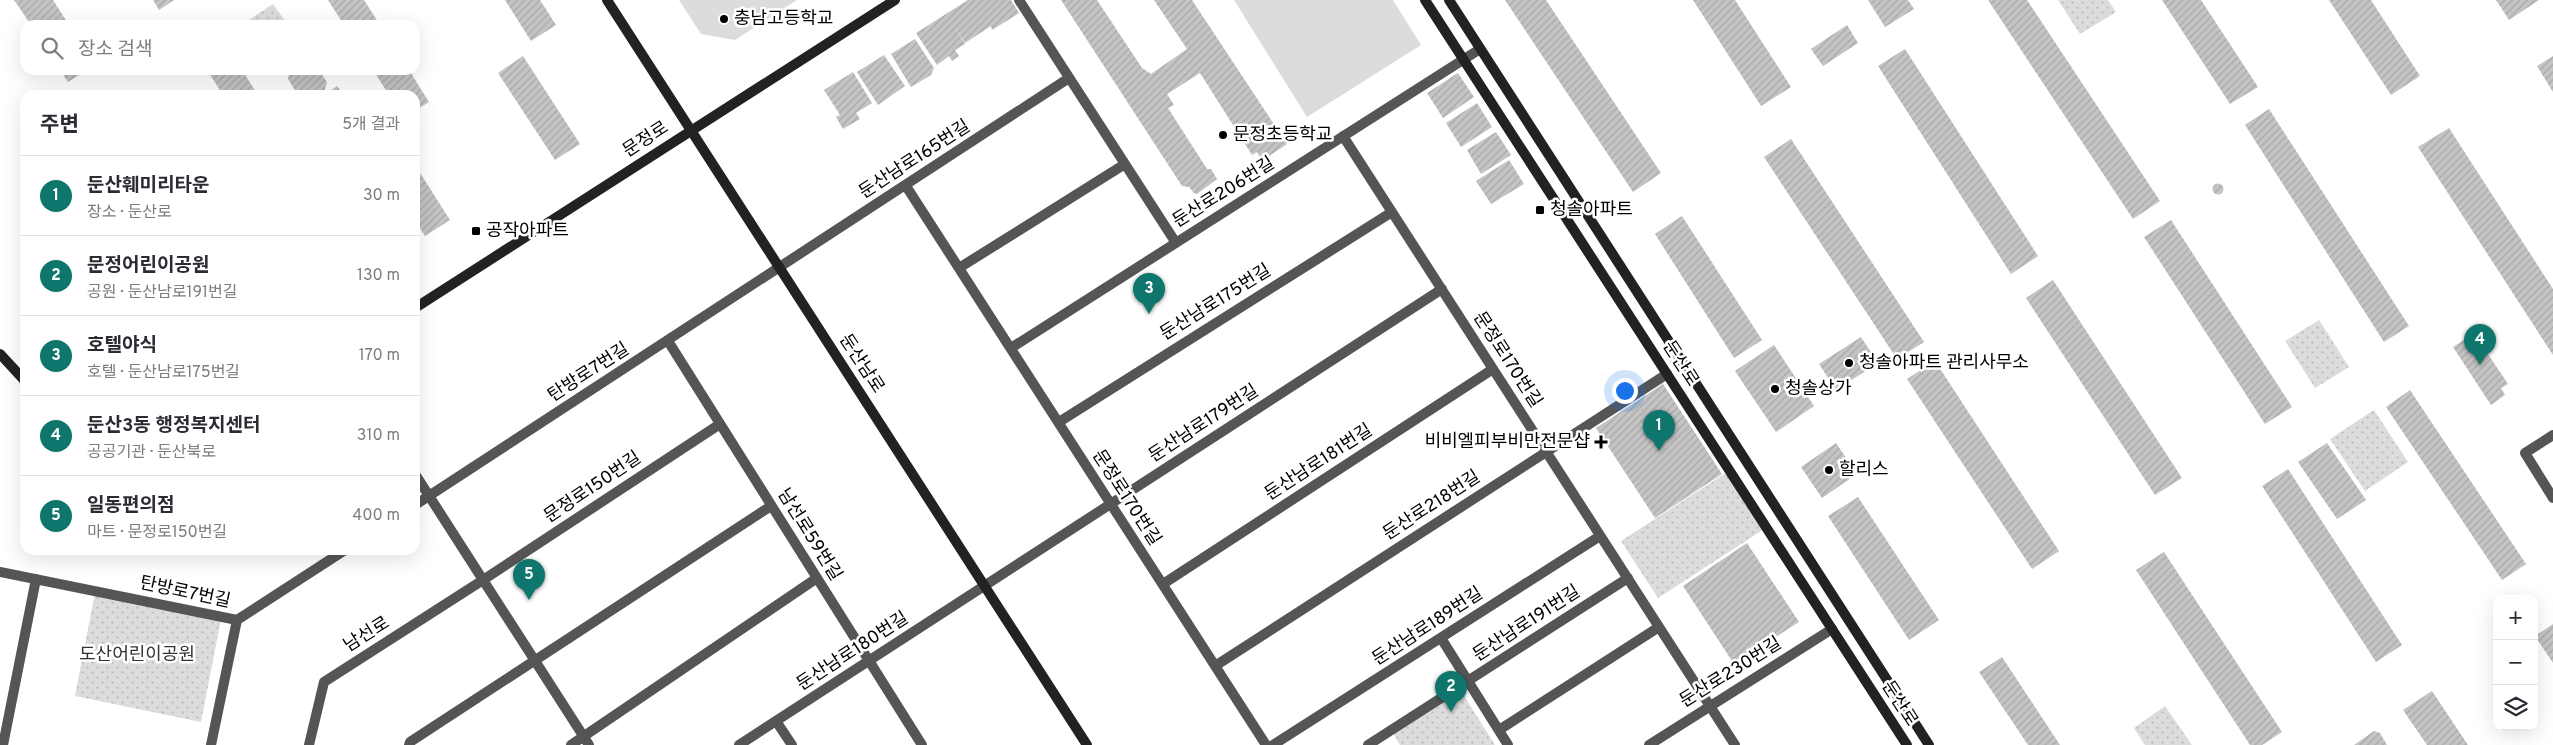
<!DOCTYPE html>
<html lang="ko">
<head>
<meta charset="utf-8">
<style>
	:root { --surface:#fff; --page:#f2f2f3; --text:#2b2b33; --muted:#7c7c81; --line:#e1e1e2; --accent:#0f766e }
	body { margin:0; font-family:Overpass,"Noto Sans KR",sans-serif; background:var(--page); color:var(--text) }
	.controls { position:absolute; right:15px; bottom:15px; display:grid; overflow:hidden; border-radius:10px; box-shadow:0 5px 20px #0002 }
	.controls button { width:45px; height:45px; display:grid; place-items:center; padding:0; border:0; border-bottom:1px solid var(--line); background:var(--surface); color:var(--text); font:25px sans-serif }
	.you { position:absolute; left:1624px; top:390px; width:18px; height:18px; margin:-12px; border:4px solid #fff; border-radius:50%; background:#1a73e8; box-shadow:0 0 0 8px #1a73e833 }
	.badge { display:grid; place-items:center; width:32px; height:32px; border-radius:50%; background:var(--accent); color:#fff; font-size:16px; font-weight:700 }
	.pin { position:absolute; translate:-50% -41px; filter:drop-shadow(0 1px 2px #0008) }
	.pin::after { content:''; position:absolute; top:26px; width:18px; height:15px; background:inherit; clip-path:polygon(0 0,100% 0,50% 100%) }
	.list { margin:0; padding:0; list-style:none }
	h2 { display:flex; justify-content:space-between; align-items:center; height:65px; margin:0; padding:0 20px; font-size:21px }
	h2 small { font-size:16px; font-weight:400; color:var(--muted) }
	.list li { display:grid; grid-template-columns:32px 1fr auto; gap:15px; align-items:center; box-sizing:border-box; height:80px; padding:0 20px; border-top:1px solid var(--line) }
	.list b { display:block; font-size:19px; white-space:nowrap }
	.list p { margin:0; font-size:16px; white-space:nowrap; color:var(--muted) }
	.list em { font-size:16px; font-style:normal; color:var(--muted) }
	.icon { flex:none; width:28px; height:28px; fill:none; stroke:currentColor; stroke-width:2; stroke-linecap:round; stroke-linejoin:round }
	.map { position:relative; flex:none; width:2553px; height:745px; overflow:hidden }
	.search { position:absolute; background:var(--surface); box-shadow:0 5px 20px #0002; left:20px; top:20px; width:400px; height:55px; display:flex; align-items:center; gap:12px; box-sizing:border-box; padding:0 18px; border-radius:15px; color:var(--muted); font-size:19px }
	.panel { position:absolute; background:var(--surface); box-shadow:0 5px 20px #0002; left:20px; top:90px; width:400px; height:465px; border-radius:15px }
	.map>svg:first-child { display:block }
	.park { fill:url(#park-dots) }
	.pitch { fill:#dcdcdc }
	.building { fill:url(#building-hatch) }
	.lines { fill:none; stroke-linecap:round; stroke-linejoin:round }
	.street { stroke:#555; stroke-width:10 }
	.secondary { stroke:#222; stroke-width:10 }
	.poi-dot { fill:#000; stroke:#fff; stroke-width:2 }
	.labels { text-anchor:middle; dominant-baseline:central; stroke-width:5; stroke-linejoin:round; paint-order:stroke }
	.poi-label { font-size:18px; fill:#000; stroke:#fff; text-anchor:start }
	.street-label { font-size:18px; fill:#000; stroke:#fff }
	.park-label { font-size:18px; fill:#333; stroke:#fff }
</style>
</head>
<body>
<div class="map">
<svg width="2553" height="745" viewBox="0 0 2553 745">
	<defs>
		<pattern id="park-dots" width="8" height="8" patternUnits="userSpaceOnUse" patternTransform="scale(1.25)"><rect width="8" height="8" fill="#dcdcdc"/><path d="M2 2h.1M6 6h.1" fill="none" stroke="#bbb" stroke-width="1.8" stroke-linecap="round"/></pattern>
		<pattern id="building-hatch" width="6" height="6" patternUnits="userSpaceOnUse" patternTransform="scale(1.25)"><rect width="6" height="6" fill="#c4c4c4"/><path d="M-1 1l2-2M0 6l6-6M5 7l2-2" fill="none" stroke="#a7a7a7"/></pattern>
	</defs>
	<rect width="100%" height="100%" fill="#fff"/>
	<path class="park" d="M 2058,0 L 2108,0 L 2116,12 L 2080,34 Z
		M 273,4 L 288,25 L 241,25 Z
		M 2319,320 L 2349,367 L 2315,388 L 2285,341 Z
		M 2374,410 L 2408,462 L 2365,491 L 2330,439 Z
		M 1732,469 L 1769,526 L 1658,598 L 1621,541 Z
		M 95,593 L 221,619 L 201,722 L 75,696 Z
		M 1461,691 L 1495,745 L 1400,745 L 1393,733 Z
		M 2165,706 L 2192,745 L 2145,745 L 2134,728 Z"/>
	<path class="pitch" d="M 679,0 L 797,0 L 735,40 L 701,34 Z
		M 1234,0 L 1393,0 L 1421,45 L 1307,117 Z"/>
	<path class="building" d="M 14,0 L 53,0 L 69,25 L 31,25 Z
		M 153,0 L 174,0 L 159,10 Z
		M 328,0 L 364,0 L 380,25 L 344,25 Z
		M 505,0 L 540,0 L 556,25 L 531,41 Z
		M 968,0 L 1011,0 L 1019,13 L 992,30 L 991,26 L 965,43 L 952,23 L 965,44 L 955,50 L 959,56 L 952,61 L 949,56 L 937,65 L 916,33 Z
		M 1061,0 L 1097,0 L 1142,68 L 1151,74 L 1187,49 L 1154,0 L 1192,0 L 1287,144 L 1262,161 L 1257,152 L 1252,155 L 1200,73 L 1167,94 L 1174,105 L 1168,108 L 1207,169 L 1211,169 L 1217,179 L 1197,194 L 1194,193 L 1189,187 L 1182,186 Z
		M 1505,0 L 1546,0 L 1661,173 L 1633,192 Z
		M 1693,0 L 1735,0 L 1791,87 L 1761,106 Z
		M 1868,0 L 1908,0 L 1914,9 L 1885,27 Z
		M 1988,0 L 2027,0 L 2160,201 L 2133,219 Z
		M 2162,0 L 2201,0 L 2258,87 L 2230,104 Z
		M 2329,0 L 2371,0 L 2420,76 L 2391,95 Z
		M 2496,0 L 2539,0 L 2509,20 Z
		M 1847,25 L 1858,43 L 1823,66 L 1811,49 Z
		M 915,39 L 934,68 L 931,75 L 911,87 L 891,54 Z
		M 1905,49 L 2038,256 L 2011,274 L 1878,66 Z
		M 884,55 L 905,86 L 878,105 L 857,72 Z
		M 523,56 L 580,144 L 555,160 L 498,73 Z
		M 2553,56 L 2553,92 L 2537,66 Z
		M 60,70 L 87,70 L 68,82 Z
		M 207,70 L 242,70 L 258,95 L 223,95 Z
		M 290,70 L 319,70 L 327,82 L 324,93 L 321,95 L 298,95 L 288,79 Z
		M 373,70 L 409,70 L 429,102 L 415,111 L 415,95 L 389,95 Z
		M 853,72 L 872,103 L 856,113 L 860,119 L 843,129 L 836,117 L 840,115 L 824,90 Z
		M 1458,73 L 1474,97 L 1443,118 L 1427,93 Z
		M 337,86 L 344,95 L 324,95 Z
		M 1477,103 L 1492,127 L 1461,147 L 1446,123 Z
		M 2269,109 L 2409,326 L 2384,342 L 2245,125 Z
		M 2449,128 L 2553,289 L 2553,355 L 2418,147 Z
		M 1496,132 L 1511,155 L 1481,174 L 1467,150 Z
		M 1791,139 L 1924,342 L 1897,359 L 1764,157 Z
		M 1509,160 L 1524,184 L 1491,204 L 1476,181 Z
		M 415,165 L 450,220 L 425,236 L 415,220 Z
		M2212.5 189a5.5 5.5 0 1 1 11 0a5.5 5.5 0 1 1-11 0Z
		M 1682,216 L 1762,340 L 1734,358 L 1655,234 Z
		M 2171,220 L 2292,407 L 2265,424 L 2144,237 Z
		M 2053,280 L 2182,478 L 2155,495 L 2026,298 Z
		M 2474,333 L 2508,384 L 2501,388 L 2505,395 L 2491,405 L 2453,347 Z
		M 1861,337 L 1878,363 L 1836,390 L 1819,364 Z
		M 1774,345 L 1814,406 L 1776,432 L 1735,371 Z
		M 1935,361 L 2059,551 L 2032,569 L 1907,379 Z
		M 1663,384 L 1722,474 L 1655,518 L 1596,428 Z
		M 2410,390 L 2526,564 L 2502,580 L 2386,407 Z
		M 1836,443 L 1857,474 L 1822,498 L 1801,467 Z
		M 2327,443 L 2366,500 L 2337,519 L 2298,462 Z
		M 2288,469 L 2402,645 L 2376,662 L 2262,486 Z
		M 1858,497 L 1939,620 L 1909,640 L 1828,516 Z
		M 1747,543 L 1799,622 L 1734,664 L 1683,586 Z
		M 2164,552 L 2282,732 L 2262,745 L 2250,745 L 2136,570 Z
		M 2553,624 L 2553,663 L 2535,636 Z
		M 2002,657 L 2060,745 L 2028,745 L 1979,672 Z
		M 2432,691 L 2468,745 L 2427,745 L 2403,710 Z
		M 2374,731 L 2380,733 L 2387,745 L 2354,745 Z"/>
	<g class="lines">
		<path class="street" d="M 1019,0 L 1176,243
			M 1343,136 L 1735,745
			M 906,186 L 1266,745
			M 959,268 L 1125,164
			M 668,341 L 922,745
			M 1011,348 L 1480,49
			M 1059,422 L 1392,212
			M 2553,435 L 2525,453 L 2553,498
			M 415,474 L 589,745
			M 415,505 L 1069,78
			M 0,572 L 237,620 L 345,550
			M 1163,584 L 1493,369
			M 1441,638 L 1508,745
			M 1215,666 L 1667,374
			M 776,721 L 792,745
			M 1499,730 L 1659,627
			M 3,745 L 36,579
			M 211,745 L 237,620
			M 309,745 L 324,682 L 483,580 L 720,424
			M 409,745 L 410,742 L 771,506
			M 571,745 L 817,578
			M 739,745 L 1442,289
			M 1273,745 L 1600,536
			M 1368,745 L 1628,578
			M 1649,745 L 1832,629"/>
		<path class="secondary" d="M 607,0 L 1087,745
			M 1425,0 L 1907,745
			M 1449,0 L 1929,745
			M 415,308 L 895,0
			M 0,354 L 25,381"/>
	</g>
	<g class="poi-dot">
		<circle cx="724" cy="19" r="5"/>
		<circle cx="1223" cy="135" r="5"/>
		<rect x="1535" y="205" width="10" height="10" rx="2.5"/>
		<rect x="471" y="226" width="10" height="10" rx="2.5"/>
		<circle cx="1849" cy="363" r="5"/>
		<circle cx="1775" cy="389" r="5"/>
		<path d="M1598.5 434.5h5v5h5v5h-5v5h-5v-5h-5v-5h5z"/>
		<circle cx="1829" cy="470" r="5"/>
	</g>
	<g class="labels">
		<g class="poi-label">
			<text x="734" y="19">충남고등학교</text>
			<text x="1233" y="135">문정초등학교</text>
			<text x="1550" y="210">청솔아파트</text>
			<text x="486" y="231">공작아파트</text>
			<text x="1859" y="363">청솔아파트 관리사무소</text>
			<text x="1785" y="389">청솔상가</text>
			<text x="1590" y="442" text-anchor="end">비비엘피부비만전문샵</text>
			<text x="1839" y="470">할리스</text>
		</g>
		<g class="street-label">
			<text transform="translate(646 140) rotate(-33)">문정로</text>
			<text transform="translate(915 160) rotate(-33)">둔산남로165번길</text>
			<text transform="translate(1224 193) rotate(-32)">둔산로206번길</text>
			<text transform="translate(1216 303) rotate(-32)">둔산남로175번길</text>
			<text transform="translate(1507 360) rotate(57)">문정로170번길</text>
			<text transform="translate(861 364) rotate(57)">둔산남로</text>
			<text transform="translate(1680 364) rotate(57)">둔산로</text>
			<text transform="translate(589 373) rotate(-33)">탄방로7번길</text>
			<text transform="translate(1204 424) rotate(-33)">둔산남로179번길</text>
			<text transform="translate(1319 463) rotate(-33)">둔산남로181번길</text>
			<text transform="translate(593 488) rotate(-34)">문정로150번길</text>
			<text transform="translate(1126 498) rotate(57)">문정로170번길</text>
			<text transform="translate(1432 506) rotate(-33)">둔산로218번길</text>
			<text transform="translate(809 535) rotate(58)">남선로59번길</text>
			<text transform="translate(185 593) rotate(12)">탄방로7번길</text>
			<text transform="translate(1527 624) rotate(-33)">둔산남로191번길</text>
			<text transform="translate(1428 627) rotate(-33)">둔산남로189번길</text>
			<text transform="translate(367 635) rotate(-32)">남선로</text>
			<text transform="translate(853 652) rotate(-33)">둔산남로180번길</text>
			<text transform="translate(1731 673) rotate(-32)">둔산로230번길</text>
			<text transform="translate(1899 704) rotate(57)">둔산로</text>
		</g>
		<g class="park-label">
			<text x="137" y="655">도산어린이공원</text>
		</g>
	</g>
</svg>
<div class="controls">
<button>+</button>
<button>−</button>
<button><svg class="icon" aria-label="layers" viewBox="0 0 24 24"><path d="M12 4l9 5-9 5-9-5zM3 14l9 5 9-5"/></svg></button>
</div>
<div class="you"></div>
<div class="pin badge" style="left:1659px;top:451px">1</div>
<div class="pin badge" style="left:1451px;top:712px">2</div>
<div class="pin badge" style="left:1149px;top:314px">3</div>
<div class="pin badge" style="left:2480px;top:365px">4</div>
<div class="pin badge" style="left:529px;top:600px">5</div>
<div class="search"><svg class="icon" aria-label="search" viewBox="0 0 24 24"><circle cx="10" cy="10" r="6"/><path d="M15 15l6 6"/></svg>장소 검색</div>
<section class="panel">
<h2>주변<small>5개 결과</small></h2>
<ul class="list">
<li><span class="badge">1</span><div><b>둔산훼미리타운</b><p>장소 · 둔산로</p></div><em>30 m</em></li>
<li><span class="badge">2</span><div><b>문정어린이공원</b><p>공원 · 둔산남로191번길</p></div><em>130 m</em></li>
<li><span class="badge">3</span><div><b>호텔야식</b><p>호텔 · 둔산남로175번길</p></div><em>170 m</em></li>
<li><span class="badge">4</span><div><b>둔산3동 행정복지센터</b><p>공공기관 · 둔산북로</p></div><em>310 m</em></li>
<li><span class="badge">5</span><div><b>일동편의점</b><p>마트 · 문정로150번길</p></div><em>400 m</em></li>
</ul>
</section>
</div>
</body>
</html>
